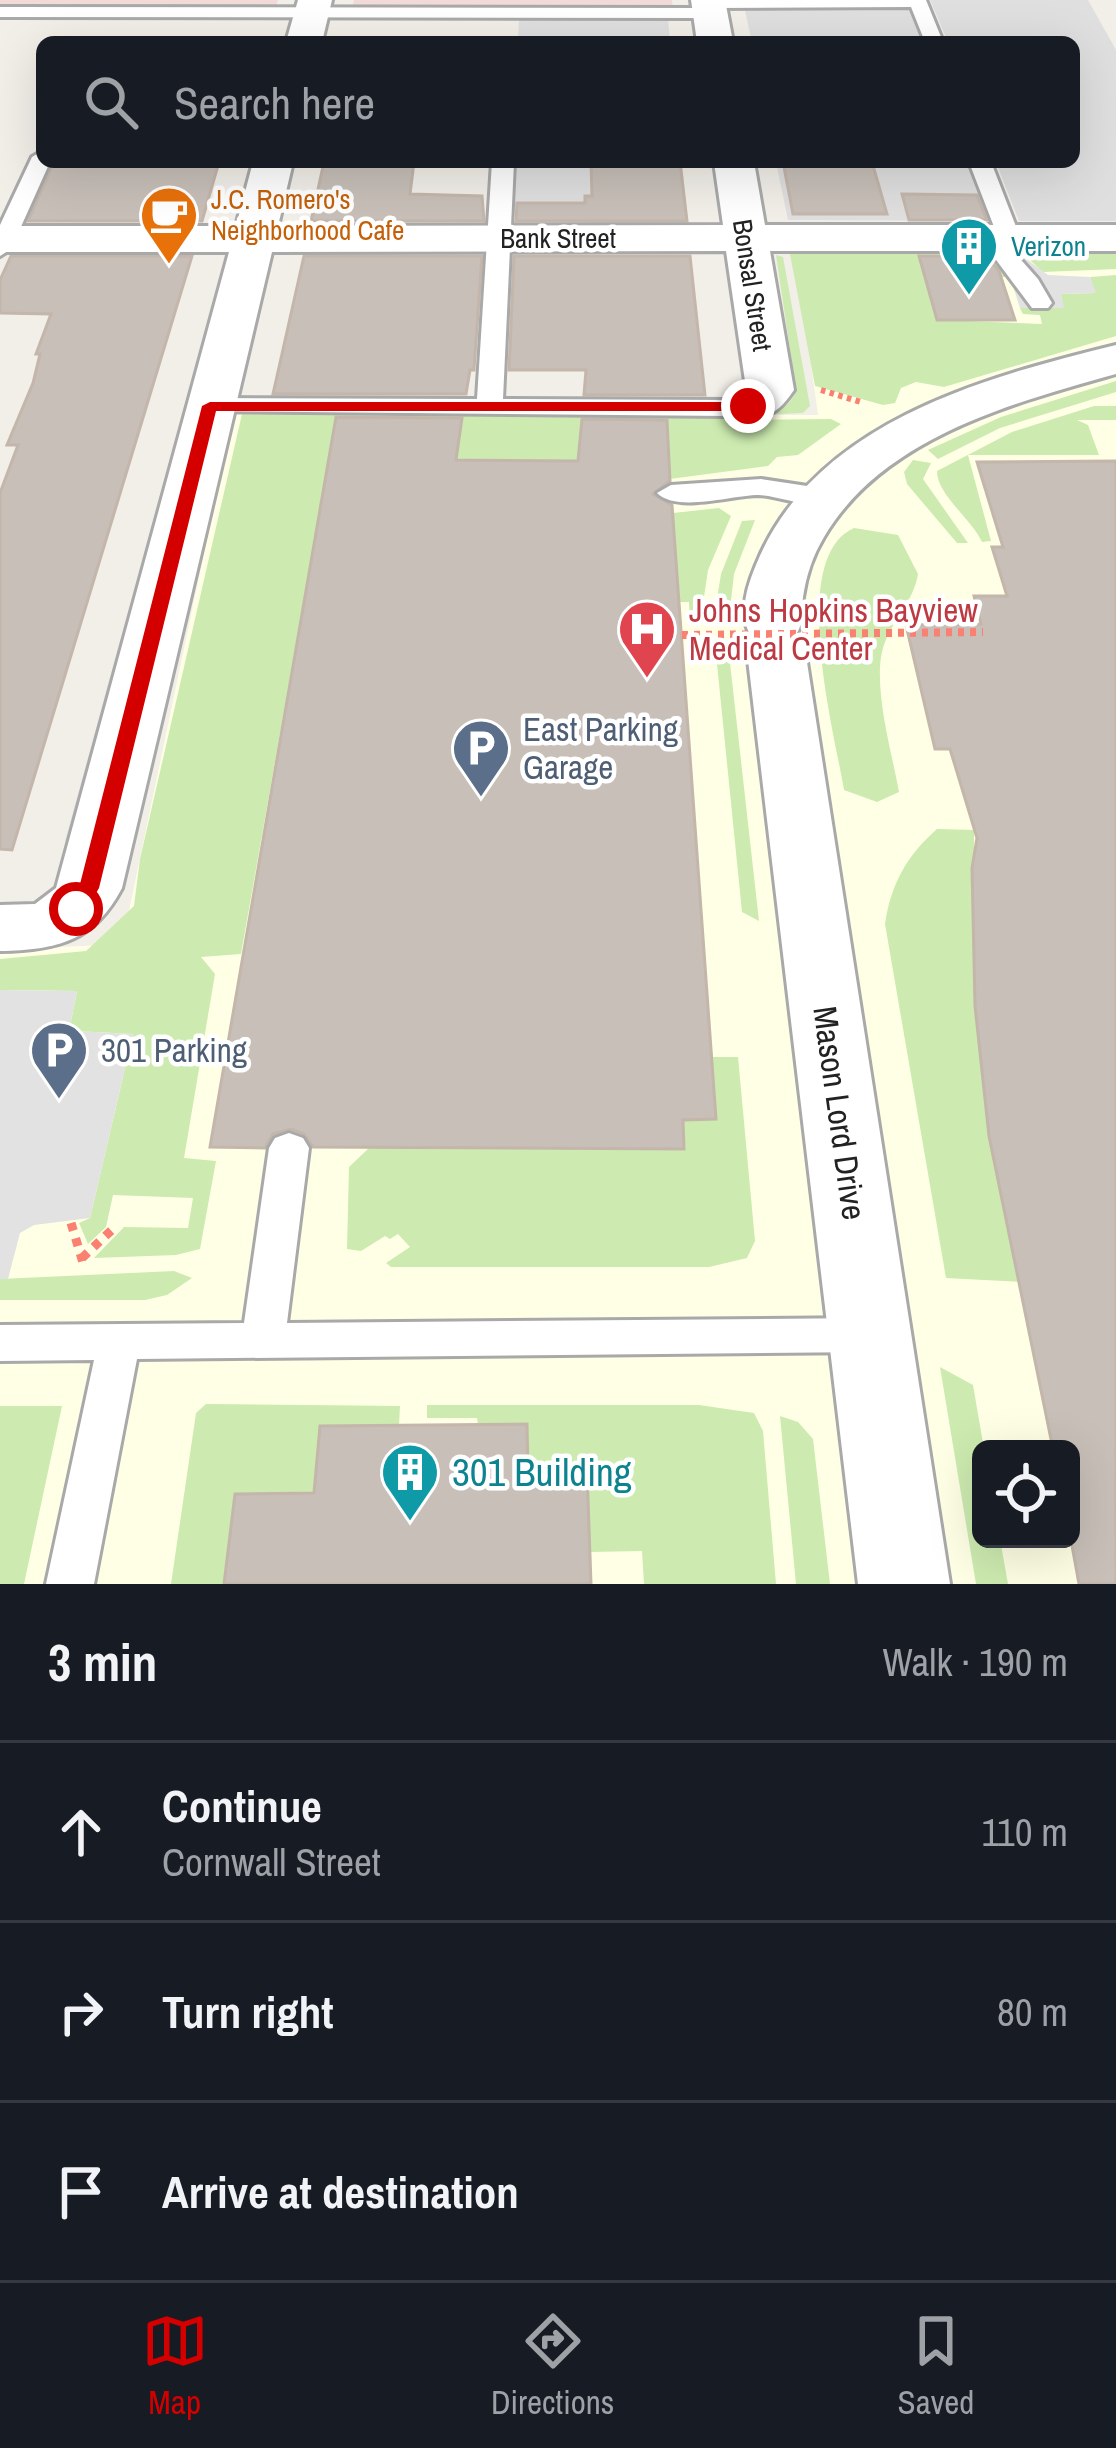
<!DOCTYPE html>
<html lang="en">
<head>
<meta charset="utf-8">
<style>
	:root { --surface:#171b24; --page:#20242c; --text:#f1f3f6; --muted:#9ea1a6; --line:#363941; --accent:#d40000 }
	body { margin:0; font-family:"Archivo Narrow",sans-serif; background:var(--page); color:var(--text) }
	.controls { position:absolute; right:36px; bottom:36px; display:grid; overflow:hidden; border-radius:18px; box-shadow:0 12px 48px #0002 }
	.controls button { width:108px; height:108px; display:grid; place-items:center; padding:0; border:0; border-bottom:3px solid var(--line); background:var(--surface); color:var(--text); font:60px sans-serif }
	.stop { position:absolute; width:36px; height:36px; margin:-27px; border:9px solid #d40000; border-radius:50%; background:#fff }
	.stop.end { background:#d40000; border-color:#fff; box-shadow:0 3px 12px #0008 }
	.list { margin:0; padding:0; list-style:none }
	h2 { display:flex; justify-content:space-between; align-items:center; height:156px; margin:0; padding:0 48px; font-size:51px }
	h2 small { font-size:39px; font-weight:400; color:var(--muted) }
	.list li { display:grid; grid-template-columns:78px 1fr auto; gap:36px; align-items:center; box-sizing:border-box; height:180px; padding:0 48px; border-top:3px solid var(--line) }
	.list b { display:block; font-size:45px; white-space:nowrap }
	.list p { margin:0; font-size:39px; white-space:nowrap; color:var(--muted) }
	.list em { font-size:39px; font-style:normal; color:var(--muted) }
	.icon { flex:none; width:66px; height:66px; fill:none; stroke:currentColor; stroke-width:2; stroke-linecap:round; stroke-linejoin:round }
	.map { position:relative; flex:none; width:1116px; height:1584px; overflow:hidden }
	.search { position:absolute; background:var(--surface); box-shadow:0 12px 48px #0002; left:36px; right:36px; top:36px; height:132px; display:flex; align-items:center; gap:30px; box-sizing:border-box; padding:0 42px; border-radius:18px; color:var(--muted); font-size:45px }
	.sheet { height:696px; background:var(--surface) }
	nav { display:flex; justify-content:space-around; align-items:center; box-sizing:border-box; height:168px; border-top:3px solid var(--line); background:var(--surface); font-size:33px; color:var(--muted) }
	nav a { display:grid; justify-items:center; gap:6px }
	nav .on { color:var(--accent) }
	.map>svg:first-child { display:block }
	.residential { fill:#e0dfdf }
	.commercial { fill:#f2dad9 }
	.education { fill:#ffffe5; fill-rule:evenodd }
	.grass { fill:#cdebb0 }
	.parking { fill:#e2e2e2 }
	.building { fill:#c7bfb8; stroke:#c4b6ab; stroke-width:3 }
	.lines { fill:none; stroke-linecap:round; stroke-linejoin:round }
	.service-casing { stroke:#a9a9a9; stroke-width:6 }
	.minor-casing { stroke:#a9a9a9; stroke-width:6 }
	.path-far1 { stroke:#fa8072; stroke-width:6; stroke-dasharray:4.5 4.5; stroke-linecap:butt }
	.path { stroke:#fa8072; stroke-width:9; stroke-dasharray:8 8; stroke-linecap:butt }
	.service { fill:#fff; fill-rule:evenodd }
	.minor { fill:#fff; fill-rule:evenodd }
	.path-bridge { stroke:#fa8072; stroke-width:8; stroke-dasharray:6 6; stroke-linecap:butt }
	.route { fill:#d40000 }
	.labels { text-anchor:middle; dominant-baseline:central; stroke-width:9; stroke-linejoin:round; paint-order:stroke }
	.far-food-label { font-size:27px; fill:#c56008; stroke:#fff; text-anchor:start }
	.far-street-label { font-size:27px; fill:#222; stroke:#fff }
	.far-culture-label { font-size:27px; fill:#0d838f; stroke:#fff; text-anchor:start }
	.health-label { font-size:33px; fill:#be3a42; stroke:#fff; text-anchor:start }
	.service-label { font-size:33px; fill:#4e5e75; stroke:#fff; text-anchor:start }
	.street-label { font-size:33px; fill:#222; stroke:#fff }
	.near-culture-label { font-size:39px; fill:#0d838f; stroke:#fff; text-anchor:start }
</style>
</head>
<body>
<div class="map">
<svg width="1116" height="1584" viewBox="0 0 1116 1584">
	<rect width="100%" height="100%" fill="#f2efe9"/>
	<path class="residential" d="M 930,0 L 1088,0 L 1116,50 L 1116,221 L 1019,221 L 996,162 L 1074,162 L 1074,42 L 948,42 Z
		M 744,6 L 909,6 L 922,42 L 752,42 Z
		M 519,18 L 668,18 L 670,42 L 518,42 Z
		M 514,162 L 682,162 L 687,216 L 512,215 Z
		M 776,162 L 968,162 L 991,221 L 788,220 Z"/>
	<path class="commercial" d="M 0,0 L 278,0 L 275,9 L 0,8 Z
		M 354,0 L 672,0 L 673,8 L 352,8 Z"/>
	<path class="education" d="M 1116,253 L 1116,1584 L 0,1584 L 0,950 L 122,944 L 233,415 L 818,415 L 796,256 ZM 981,1449 L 1071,1449 L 1071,1539 L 981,1539 Z"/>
	<path class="grass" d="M 981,253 L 1010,277 L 925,278 L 938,320 L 1042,324 L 1040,315 L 1023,314 L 1020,308 L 1063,308 L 1061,294 L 1095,293 L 1090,277 L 1116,275 L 1116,336 L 944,387 L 916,382 L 901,388 L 895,403 L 883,405 L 815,386 L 790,254 Z
		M 1022,253 L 1116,253 L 1116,269 L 1043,272 Z
		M 776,255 L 783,257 L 810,406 L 803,413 L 755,415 C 773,412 791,408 796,390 Z
		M 1116,381 L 1116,392 L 1000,428 L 938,459 L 928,450 L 1001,417 Z
		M 1094,406 L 1116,406 L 1116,420 L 1077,420 L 1088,425 L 1099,455 L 968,455 L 991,541 L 982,542 C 971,518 937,495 937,471 L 1012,432 Z
		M 242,414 L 728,414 L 728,420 L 831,419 L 841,424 L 798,455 L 777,457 L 768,466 L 670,479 L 669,472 L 642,461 L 347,460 L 344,473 L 326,473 L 241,954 L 201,957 L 215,974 L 184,1158 L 216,1161 L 200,1249 L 176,1255 L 94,1258 L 124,1227 L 188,1228 L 193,1198 L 113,1195 L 106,1227 L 88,1244 L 79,1223 L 90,1218 L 133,1034 L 74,1031 L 70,1026 L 77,991 L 0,990 L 0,959 L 86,951 L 134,906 L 140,859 Z
		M 913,460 L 931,463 L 923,479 L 968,543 L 957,543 L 907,484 L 904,472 Z
		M 719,508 L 731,516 L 708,570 L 700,624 L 690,624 L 689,602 L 680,602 L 673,513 Z
		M 755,520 L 734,574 L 729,618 L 714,617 L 721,574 L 742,521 Z
		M 854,528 L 898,535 L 918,574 C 914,600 895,617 885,642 C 870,679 892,752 899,792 L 877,802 L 844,790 C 835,735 787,557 854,528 Z
		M 716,654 L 729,654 L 759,921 L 742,912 Z
		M 937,829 L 974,830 L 975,1006 L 989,1136 L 1021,1282 L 946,1278 L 885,924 C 891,884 907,855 937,829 Z
		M 712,1057 L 738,1057 L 755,1241 L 747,1258 L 709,1267 L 391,1267 L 386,1263 L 410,1247 L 398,1234 L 390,1239 L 385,1236 L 361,1251 L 347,1249 L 349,1167 L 370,1147 L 683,1149 L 683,1120 L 716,1119 Z
		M 174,1271 L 192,1278 L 167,1295 L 145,1300 L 0,1300 L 0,1279 Z
		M 940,1367 L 973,1385 L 984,1449 L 981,1539 L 1000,1539 L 1008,1584 L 976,1584 Z
		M 206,1404 L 400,1406 L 399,1425 L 321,1426 L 314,1493 L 235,1494 L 224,1584 L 171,1584 L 196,1413 Z
		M 427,1405 L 699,1405 L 754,1413 L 763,1431 L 776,1584 L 644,1584 L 642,1551 L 590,1552 L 528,1471 L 527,1424 L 478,1425 L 477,1418 L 427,1418 Z
		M 0,1406 L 62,1406 L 24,1584 L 0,1584 Z
		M 780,1416 L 798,1422 L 813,1439 L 830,1584 L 796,1584 Z"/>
	<path class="parking" d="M 1025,258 L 1048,275 L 1090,277 L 1096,293 L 1061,294 L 1064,308 L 1020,308 L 1010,277 L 990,259 Z
		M 223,267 L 234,267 L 80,849 L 65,841 Z
		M 0,990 L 77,991 L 70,1026 L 74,1031 L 133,1034 L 90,1218 L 34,1225 L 20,1233 L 8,1279 L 0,1279 Z"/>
	<path class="building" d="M 54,162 L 219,162 L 202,221 L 28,221 Z
		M 324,162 L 414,162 L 410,194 L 482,196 L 484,221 L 311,221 Z
		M 591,162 L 680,162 L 687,221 L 516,221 L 517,203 L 585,203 L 585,196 L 592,196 Z
		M 783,162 L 872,162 L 887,214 L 793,214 Z
		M 902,194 L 977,195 L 987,220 L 909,220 Z
		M 11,256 L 192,256 L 12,850 L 0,849 L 0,493 L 18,445 L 7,445 L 33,383 L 40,354 L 36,354 L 51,314 L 0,313 L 0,280 Z
		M 304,256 L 482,256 L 474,370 L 470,370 L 466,394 L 273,394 Z
		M 514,256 L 690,256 L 705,395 L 584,395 L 586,370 L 509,370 Z
		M 919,256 L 987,256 L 999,271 L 1015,320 L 937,320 Z
		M 336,417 L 462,418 L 456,460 L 578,461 L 582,419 L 667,420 L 670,481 L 653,494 L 672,505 L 716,1119 L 683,1120 L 684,1149 L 313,1147 L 304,1134 L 291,1129 L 273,1134 L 265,1148 L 210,1147 Z
		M 1116,461 L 1116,1584 L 1079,1584 L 1071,1540 L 1071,1449 L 1053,1449 L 989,1136 L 975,1006 L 972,868 L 977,838 L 950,749 L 935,749 L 906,625 L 981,624 L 974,596 L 1007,596 L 992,547 L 1003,547 L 977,462 Z
		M 527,1424 L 528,1471 L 587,1470 L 591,1584 L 224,1584 L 235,1494 L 314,1493 L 320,1426 Z"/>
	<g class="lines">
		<g class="service-casing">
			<path id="service" d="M 702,0 L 926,0 L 943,42 L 925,42 L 911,7 L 715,8 L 720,13 L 711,18 L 0,17 L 0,7 L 705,8 Z
				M 42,151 L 42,162 L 50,162 L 11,249 L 0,256 L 0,225 L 32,157 Z
				M 492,162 L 514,162 L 503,399 L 728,400 L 768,398 L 772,403 L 768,408 L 728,416 L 201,411 L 197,406 L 210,398 L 477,399 Z
				M 969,162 L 991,162 L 1020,237 L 1006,243 L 1038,279 L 1052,303 L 1048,308 L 1032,308 L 979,237 L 996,232 Z
				M 761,479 L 827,489 L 841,497 C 823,515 783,496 759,495 C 732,495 677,513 657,493 L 671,485 Z
				M 289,1133 L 303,1138 L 309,1148 L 287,1323 L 870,1318 L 885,1323 L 892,1335 L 885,1347 L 870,1352 L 137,1359 L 94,1584 L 46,1584 L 94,1360 L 0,1361 L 0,1325 L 244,1323 L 269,1148 L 275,1138 Z"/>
		</g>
		<g class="minor-casing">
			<path id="minor" d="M 298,0 L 332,0 L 322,42 L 286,42 Z
				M 691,0 L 725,0 L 733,42 L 697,42 Z
				M 253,162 L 293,162 L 278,226 L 723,225 L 714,162 L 754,162 L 765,225 L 1116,225 L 1116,251 L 770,251 L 794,390 C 779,412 769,420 742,413 L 735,403 L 746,388 L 726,251 L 272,252 L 122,888 C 94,941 58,950 0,951 L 0,905 L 35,904 L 56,888 L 229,252 L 0,252 L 0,226 L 236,226 Z
				M 1116,345 L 1116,374 C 1013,403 883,437 824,537 C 813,555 806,576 803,597 C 801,610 804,622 797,633 L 804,643 L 950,1584 L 858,1584 L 746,643 L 751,636 C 738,616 747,586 756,565 C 813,423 982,378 1116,345 Z"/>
		</g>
		<path class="path-far1" d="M 821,390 L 864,403"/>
		<path class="path" d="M 71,1223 L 84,1266
			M 82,1258 L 115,1227"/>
		<use href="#service" class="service"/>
		<use href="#minor" class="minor"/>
		<path class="path-bridge" d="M 682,635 L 983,632"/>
	</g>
	<path class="route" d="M 210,402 L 748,402 L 755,406 L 748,411 L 216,411 L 99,888 L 84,914 L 76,916 L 66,909 L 79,888 L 202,406 Z"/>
	<defs>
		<g id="cafe-pin" transform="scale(3)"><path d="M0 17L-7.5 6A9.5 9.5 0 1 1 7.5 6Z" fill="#e8710a" stroke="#fff"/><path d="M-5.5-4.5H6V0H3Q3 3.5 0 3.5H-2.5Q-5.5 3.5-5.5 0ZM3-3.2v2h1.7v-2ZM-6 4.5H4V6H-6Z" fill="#fff"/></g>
		<g id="building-pin" transform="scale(3)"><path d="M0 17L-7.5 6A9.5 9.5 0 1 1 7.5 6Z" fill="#0f9aa8" stroke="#fff"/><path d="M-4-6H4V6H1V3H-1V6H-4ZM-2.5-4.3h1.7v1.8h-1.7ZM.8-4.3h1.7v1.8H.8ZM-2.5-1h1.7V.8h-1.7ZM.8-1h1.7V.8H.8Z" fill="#fff"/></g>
		<g id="hospital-pin" transform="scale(3)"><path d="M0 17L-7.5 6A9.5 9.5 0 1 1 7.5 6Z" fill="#e0444e" stroke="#fff"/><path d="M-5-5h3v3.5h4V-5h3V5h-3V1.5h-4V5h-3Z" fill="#fff"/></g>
		<g id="parking-pin" transform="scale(3)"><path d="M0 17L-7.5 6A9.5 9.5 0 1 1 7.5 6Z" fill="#5c6f8a" stroke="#fff"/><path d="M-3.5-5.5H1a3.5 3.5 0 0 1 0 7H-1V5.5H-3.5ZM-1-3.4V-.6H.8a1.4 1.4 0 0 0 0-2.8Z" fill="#fff"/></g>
	</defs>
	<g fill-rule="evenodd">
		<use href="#cafe-pin" x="169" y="215"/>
		<use href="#building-pin" x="969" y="246"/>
		<use href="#hospital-pin" x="647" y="629"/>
		<use href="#parking-pin" x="481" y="748"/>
		<use href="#parking-pin" x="59" y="1050"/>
		<use href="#building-pin" x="410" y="1472"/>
	</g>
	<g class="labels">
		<g class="far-food-label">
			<text x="211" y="199">J.C. Romero's<tspan x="211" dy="31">Neighborhood Cafe</tspan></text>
		</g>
		<g class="far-street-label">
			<text x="558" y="238">Bank Street</text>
			<text transform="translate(753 285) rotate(81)">Bonsal Street</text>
		</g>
		<g class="far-culture-label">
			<text x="1011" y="246">Verizon</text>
		</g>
		<g class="health-label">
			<text x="689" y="610">Johns Hopkins Bayview<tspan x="689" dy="38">Medical Center</tspan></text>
		</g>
		<g class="service-label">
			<text x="523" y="729">East Parking<tspan x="523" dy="38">Garage</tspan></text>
			<text x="101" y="1050">301 Parking</text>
		</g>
		<g class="street-label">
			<text transform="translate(840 1113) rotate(82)">Mason Lord Drive</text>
		</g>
		<g class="near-culture-label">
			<text x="452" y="1472">301 Building</text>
		</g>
	</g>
</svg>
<div class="controls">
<button><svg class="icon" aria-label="locate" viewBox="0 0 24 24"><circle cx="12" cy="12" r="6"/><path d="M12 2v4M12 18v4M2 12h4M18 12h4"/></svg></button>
</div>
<div class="stop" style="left:76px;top:909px"></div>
<div class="stop end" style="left:748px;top:406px"></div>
<div class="search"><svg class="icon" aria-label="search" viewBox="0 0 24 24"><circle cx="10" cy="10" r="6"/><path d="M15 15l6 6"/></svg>Search here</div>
</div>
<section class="sheet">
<h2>3 min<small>Walk · 190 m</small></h2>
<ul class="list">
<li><svg class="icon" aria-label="ahead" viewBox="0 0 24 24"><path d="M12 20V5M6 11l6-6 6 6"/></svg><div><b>Continue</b><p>Cornwall Street</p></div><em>110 m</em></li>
<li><svg class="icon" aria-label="right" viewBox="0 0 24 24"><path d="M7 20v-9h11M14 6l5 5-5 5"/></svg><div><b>Turn right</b></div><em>80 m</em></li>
<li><svg class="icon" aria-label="arrive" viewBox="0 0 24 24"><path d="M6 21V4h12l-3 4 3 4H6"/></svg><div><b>Arrive at destination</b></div></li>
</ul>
</section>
<nav>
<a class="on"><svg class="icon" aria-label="map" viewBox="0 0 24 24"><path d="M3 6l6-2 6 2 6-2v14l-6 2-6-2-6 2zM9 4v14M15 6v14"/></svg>Map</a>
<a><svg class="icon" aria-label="directions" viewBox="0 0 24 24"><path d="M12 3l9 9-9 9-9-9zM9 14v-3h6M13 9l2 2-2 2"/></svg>Directions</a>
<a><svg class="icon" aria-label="saved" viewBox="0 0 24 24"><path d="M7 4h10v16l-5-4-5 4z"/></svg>Saved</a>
</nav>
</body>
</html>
